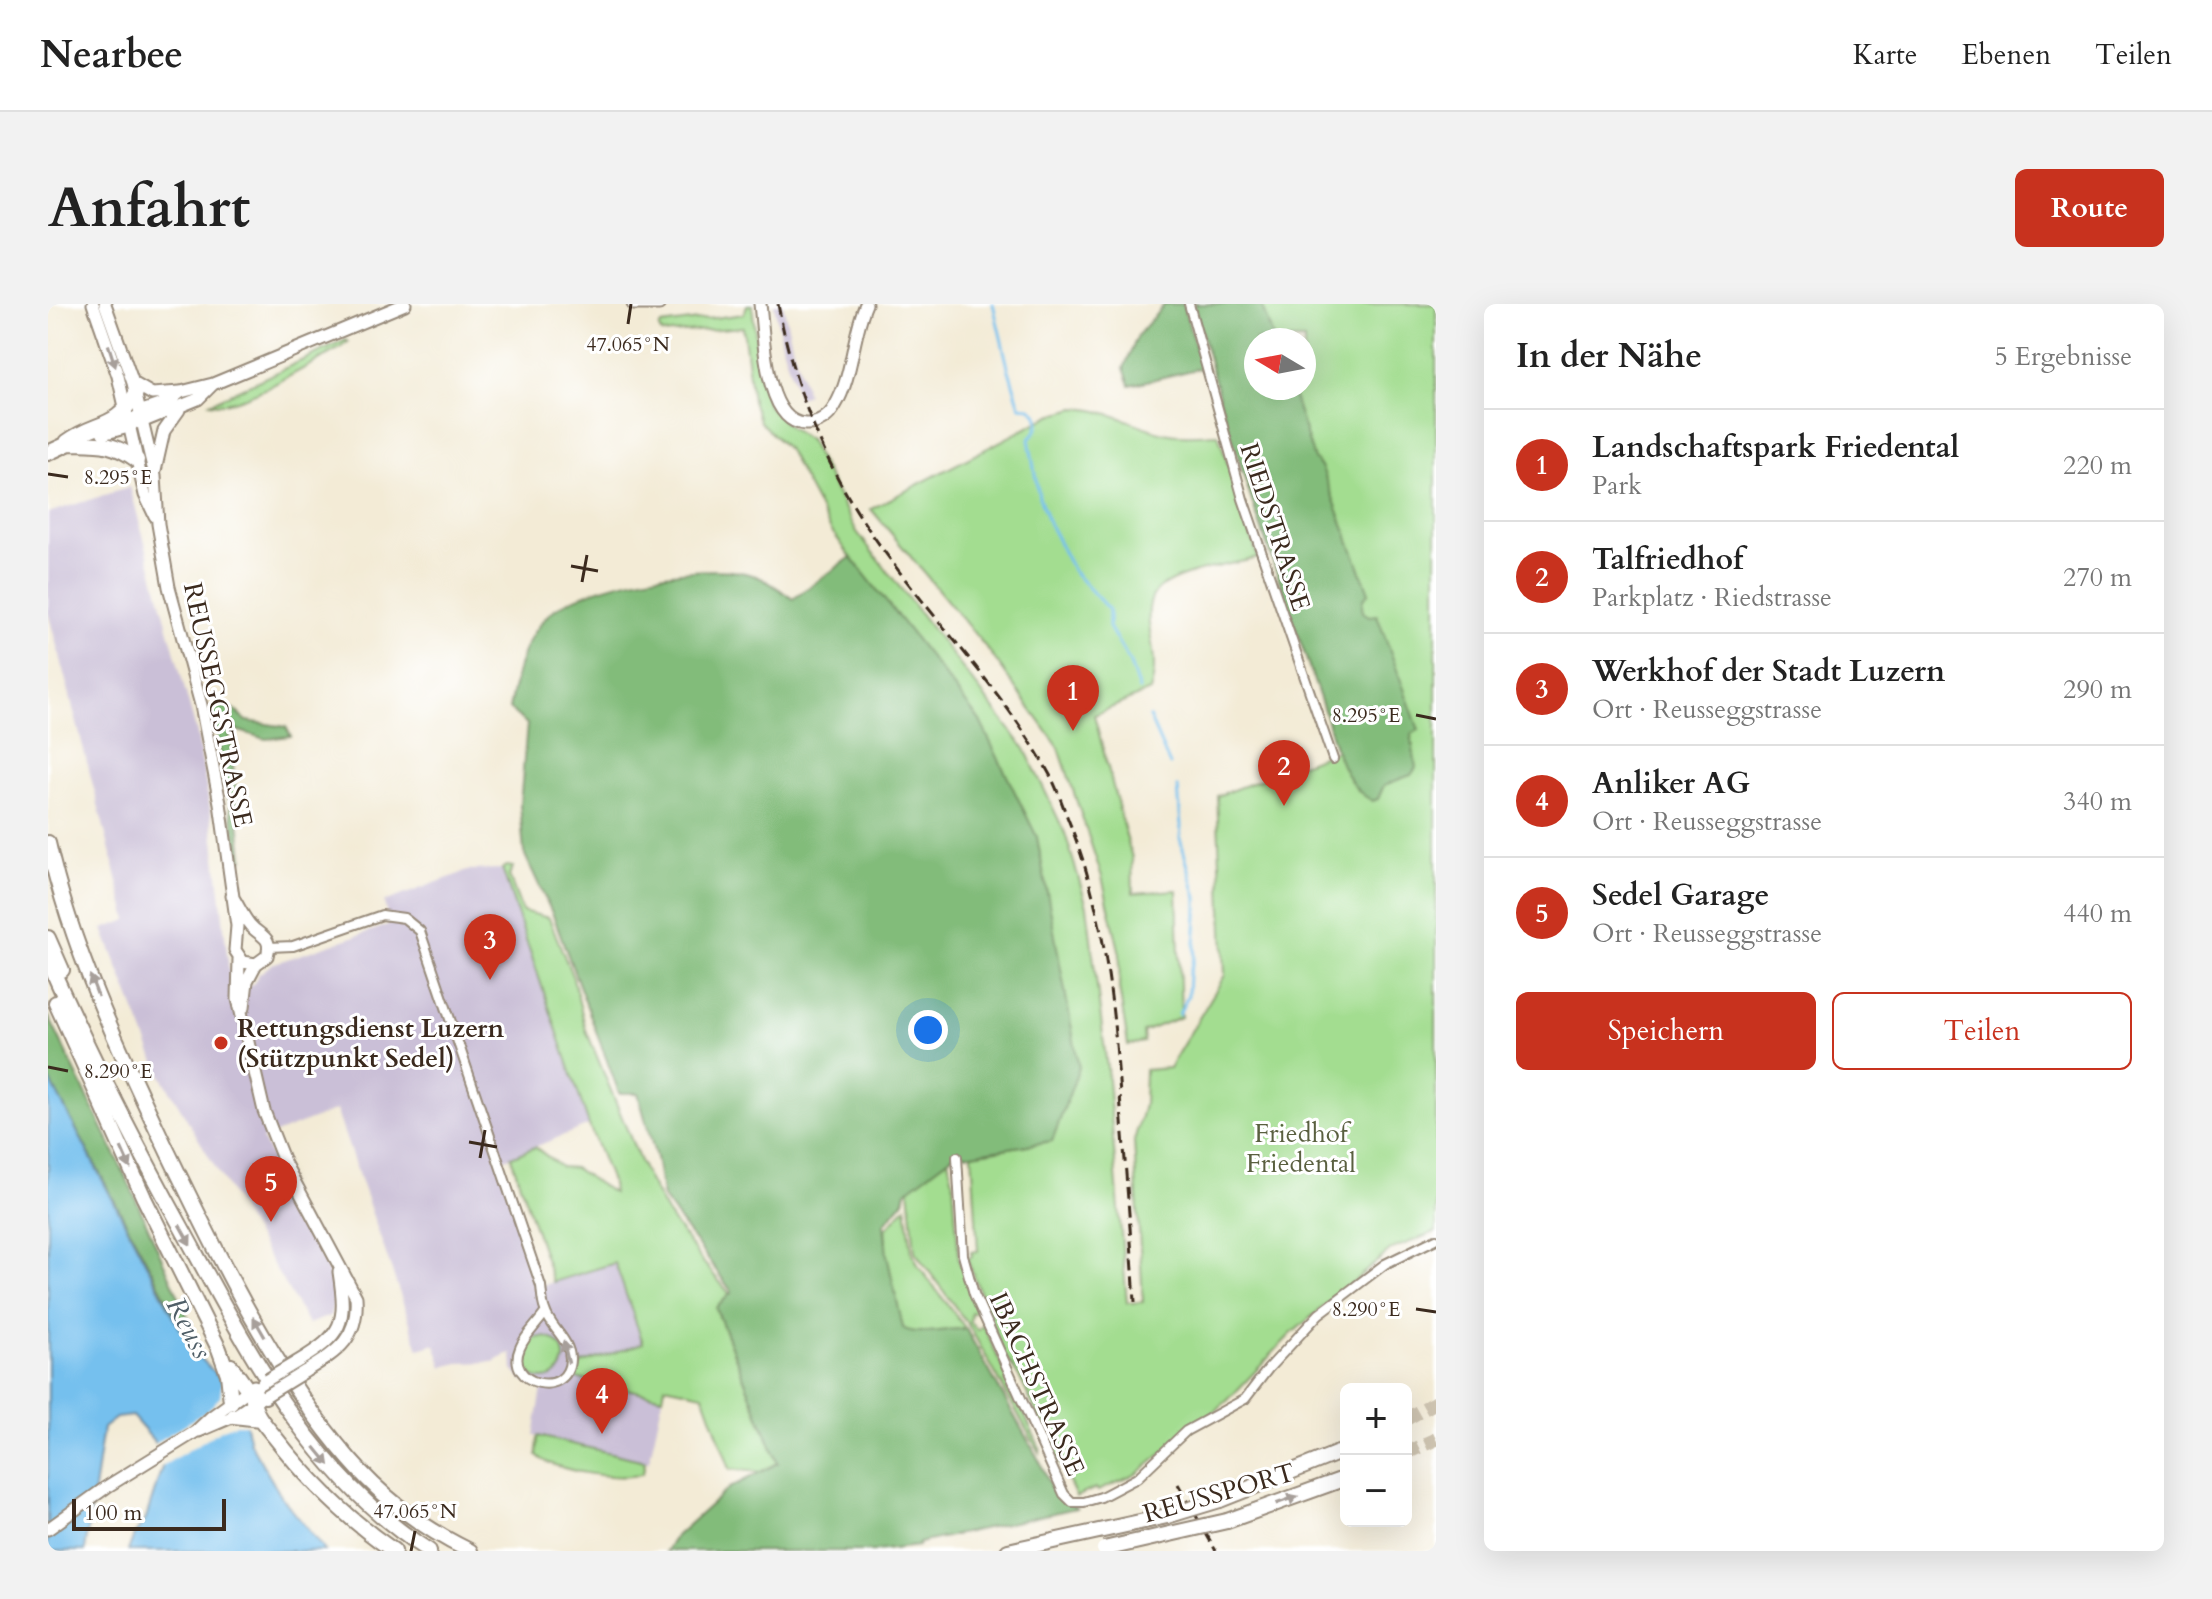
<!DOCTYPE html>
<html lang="de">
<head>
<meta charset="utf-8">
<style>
	:root { --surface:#fff; --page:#f2f2f2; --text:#222; --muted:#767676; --line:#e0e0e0; --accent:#c8321e }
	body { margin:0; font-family:Cardo,serif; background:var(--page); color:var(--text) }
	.controls { position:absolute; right:24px; bottom:24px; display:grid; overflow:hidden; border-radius:12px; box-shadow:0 8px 32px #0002 }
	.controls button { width:72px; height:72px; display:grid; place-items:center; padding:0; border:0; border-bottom:2px solid var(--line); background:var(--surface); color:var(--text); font:40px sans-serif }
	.compass { position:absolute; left:1196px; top:24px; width:72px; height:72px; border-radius:50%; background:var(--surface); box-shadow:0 8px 32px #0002; rotate:280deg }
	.scale { position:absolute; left:24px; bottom:20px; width:154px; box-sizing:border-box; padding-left:8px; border:4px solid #3b2a1e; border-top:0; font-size:22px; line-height:28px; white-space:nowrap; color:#3b2a1e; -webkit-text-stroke:6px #fff; paint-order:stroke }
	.you { position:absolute; left:880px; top:726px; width:28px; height:28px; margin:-20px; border:6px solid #fff; border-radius:50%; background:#1a73e8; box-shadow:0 0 0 12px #1a73e833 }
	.badge { display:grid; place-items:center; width:52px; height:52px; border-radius:50%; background:var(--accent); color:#fff; font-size:26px; font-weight:700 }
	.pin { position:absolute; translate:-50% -66px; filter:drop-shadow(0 2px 4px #0008) }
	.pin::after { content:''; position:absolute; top:42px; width:28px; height:24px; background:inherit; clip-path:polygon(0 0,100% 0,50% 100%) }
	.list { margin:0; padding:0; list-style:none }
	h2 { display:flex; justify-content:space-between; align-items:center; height:104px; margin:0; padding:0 32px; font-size:34px }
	h2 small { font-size:26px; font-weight:400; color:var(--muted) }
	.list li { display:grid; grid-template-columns:52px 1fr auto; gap:24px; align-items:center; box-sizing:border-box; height:112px; padding:0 32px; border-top:2px solid var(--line) }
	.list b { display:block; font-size:30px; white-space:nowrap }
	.list p { margin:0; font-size:26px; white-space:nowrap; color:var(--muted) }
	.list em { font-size:26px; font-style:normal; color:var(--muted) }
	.actions { display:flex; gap:16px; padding:24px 32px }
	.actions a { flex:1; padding:18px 0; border:2px solid var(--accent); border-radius:12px; text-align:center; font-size:28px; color:var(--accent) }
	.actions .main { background:var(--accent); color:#fff }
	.map { position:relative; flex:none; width:1388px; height:1247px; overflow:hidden; border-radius:12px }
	header { display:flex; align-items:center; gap:48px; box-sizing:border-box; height:112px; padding:0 40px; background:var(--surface); border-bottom:2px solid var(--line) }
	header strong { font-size:38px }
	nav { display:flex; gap:44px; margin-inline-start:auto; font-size:28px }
	.intro { display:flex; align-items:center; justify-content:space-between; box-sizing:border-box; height:192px; padding:0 48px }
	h1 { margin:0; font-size:56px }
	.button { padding:20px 36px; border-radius:12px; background:var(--accent); color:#fff; font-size:28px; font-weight:700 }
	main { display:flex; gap:48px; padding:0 48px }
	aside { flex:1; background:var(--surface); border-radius:12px; box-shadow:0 8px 32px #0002 }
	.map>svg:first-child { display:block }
	.industrial { fill:#cabfd7 }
	.green { fill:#a3dd90; stroke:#6f8457; stroke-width:2; fill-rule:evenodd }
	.forest { fill:#82bc7a; stroke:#5e734c; stroke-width:2 }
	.water { fill:#74c0ee; stroke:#587586; stroke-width:2 }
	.pier { fill:#f3ebd6 }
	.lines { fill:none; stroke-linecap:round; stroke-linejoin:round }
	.stream { stroke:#74c0ee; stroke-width:3 }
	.motorway-tunnel { stroke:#cec4b1; stroke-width:14; stroke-dasharray:14 7; stroke-linecap:butt }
	.minor-casing { stroke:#978a7a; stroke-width:12 }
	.secondary-casing { stroke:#978a7a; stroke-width:15 }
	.motorway-casing { stroke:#978a7a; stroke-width:18 }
	.minor { stroke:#fff; stroke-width:8 }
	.secondary { stroke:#fff; stroke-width:11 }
	.motorway { stroke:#fff; stroke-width:14 }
	.rail { stroke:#3b2a1e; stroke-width:3; stroke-dasharray:12 6; stroke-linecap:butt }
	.secondary-bridge-casing { stroke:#978a7a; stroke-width:15; stroke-linecap:butt }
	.motorway-bridge-casing { stroke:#978a7a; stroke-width:18; stroke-linecap:butt }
	.secondary-bridge { stroke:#fff; stroke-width:11 }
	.motorway-bridge { stroke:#fff; stroke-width:14 }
	.oneway { fill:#a79f9a }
	.ticks { fill:none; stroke:#3b2a1e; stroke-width:3 }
	.poi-dot { fill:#c8321e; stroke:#fff; stroke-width:3 }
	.labels { text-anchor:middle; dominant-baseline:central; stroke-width:6; stroke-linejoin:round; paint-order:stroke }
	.street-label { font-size:26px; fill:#3b2a1e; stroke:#fff }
	.poi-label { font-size:26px; font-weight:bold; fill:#3b2a1e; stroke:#fff; text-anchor:start }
	.park-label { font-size:26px; fill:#5a6040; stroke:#fff }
	.water-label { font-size:28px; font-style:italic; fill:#4f5e67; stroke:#fff }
	.ticks-label { font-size:20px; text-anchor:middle; fill:#3b2a1e; stroke:#fff; stroke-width:6; stroke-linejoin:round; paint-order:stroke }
</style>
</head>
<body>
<header>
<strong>Nearbee</strong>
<nav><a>Karte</a><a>Ebenen</a><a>Teilen</a></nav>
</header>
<div class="intro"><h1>Anfahrt</h1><a class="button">Route</a></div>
<main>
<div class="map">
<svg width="1388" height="1247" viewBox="0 0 1388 1247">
	<rect width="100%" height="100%" fill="#fff"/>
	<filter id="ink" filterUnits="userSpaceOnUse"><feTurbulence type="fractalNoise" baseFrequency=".0125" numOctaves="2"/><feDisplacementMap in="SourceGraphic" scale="16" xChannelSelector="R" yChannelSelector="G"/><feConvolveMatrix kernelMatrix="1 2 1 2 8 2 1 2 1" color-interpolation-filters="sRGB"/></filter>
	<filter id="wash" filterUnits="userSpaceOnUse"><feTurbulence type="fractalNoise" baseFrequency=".006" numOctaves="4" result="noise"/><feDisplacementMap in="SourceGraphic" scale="32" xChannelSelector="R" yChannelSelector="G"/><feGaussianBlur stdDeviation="1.8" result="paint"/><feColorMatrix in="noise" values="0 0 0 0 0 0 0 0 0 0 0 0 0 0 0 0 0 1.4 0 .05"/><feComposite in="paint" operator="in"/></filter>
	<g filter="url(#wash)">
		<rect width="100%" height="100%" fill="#f3ebd6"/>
		<path class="industrial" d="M 726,0 L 735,0 L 745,45 L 759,90 L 750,94 L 735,45 Z
			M 82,183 L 149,430 L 163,510 L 183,684 L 205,680 L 211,670 L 224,660 L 341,621 L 336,598 L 422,566 L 454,565 L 541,821 L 452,857 L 493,982 L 567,958 L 595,1039 L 577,1046 L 562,1082 L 615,1093 L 601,1158 L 486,1131 L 494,1085 L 475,1077 L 465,1066 L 464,1049 L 445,1058 L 411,1059 L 395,1063 L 387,1040 L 371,1045 L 288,806 L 214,835 L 289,986 L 282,1012 L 260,1020 L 111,768 L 55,625 L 80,616 L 0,308 L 0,209 Z"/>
		<path class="green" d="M 1146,0 L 1388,0 L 1388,928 L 1344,945 L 1243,1030 L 1179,1097 L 1089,1170 L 1050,1187 L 1048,1184 L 1028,1193 L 973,1076 L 956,1050 L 919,955 L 924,953 L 923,948 L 930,947 L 924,850 L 1004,837 L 932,417 L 803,253 L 783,226 L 740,146 L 712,118 L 704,97 L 695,23 L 614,30 L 611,25 L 613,21 L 696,10 L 699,1 L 704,1 L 713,76 L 720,102 L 742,124 L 761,136 L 809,228 L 977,445 L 1017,529 L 1039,602 L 1059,764 L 1079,999 L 1095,998 L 1086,837 L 1096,801 L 1097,766 L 1121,764 L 1177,671 L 1169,492 L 1288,447 L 1277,409 L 1202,191 L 1171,92 ZM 1208,36 L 1256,36 L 1256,84 L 1208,84 Z
			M 298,36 L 300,38 L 292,44 C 264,59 191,106 162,99 Z
			M 1027,104 C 1058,105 1083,119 1112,128 C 1130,133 1151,131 1170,130 L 1210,254 C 1183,261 1123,268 1106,290 C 1100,299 1100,310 1101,320 C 1104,344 1110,363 1102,387 L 1046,411 L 1084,554 L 1085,589 L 1129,586 L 1133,713 L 1095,728 L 1096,738 L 1080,741 L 1071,684 L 1072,650 L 1054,573 L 1011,444 L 941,347 L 823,205 L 1003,111 Z
			M 459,562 L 465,563 L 461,572 L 474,607 L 501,614 L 525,674 L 538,726 L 596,867 L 619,909 L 654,957 L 682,990 L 668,1005 L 730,1160 L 713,1168 L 682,1165 L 655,1090 L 617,1082 L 615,1093 L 527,1074 L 533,1060 L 595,1039 L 567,959 L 505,978 L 463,853 L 487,843 L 513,863 L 526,864 L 565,889 L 564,880 L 541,821 L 454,565 Z
			M 900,855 L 905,877 L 911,957 L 930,1008 L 923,1009 L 922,1018 L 930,1026 L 935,1021 L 991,1142 L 992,1150 L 921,1022 L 867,948 L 861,884 Z
			M 858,902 L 864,948 L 871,963 L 918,1025 C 898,1024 871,1034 855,1024 L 838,951 L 838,925 Z
			M474 1054a21 21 0 1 1 42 0a21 21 0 1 1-42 0Z
			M 490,1132 L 597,1157 L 595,1169 C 578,1179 500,1166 489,1151 Z"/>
		<path class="forest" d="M 1117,0 L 1135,0 L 1153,64 L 1082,81 L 1076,64 L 1090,31 Z
			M 1146,0 L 1213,0 L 1226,36 L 1208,36 L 1208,84 L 1243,84 L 1266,155 L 1274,164 L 1321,289 C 1314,294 1313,299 1315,308 L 1321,312 L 1329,311 L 1371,426 L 1363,430 L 1368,464 L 1363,471 L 1336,481 L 1330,495 L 1325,497 C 1295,483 1285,438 1277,409 L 1202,191 L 1171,92 Z
			M 803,253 L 932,417 L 989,533 L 1031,764 L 1004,837 L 924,850 L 907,850 L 858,887 L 856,896 L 836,920 L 839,951 L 855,1024 C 868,1033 900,1024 918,1025 L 992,1158 L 1003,1184 L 1028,1204 L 871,1239 L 870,1242 L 827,1247 L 618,1247 L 627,1233 L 681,1184 L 730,1159 L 668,1004 L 684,988 L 615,894 L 608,854 L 590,789 L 571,789 L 505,611 L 476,549 L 472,501 L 479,420 L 461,405 C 468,371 474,335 501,310 C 536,278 664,255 708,272 C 721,277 734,287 745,295 Z
			M 171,402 L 185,405 L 199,417 L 238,423 L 243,432 L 218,435 L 181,424 L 195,554 L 192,557 L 164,404 Z
			M 0,711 L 78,873 L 143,1020 L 147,1048 L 0,772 Z"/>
		<path class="water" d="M 0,772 L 133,1026 L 147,1048 L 192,1096 L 202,1139 L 233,1192 L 277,1247 L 80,1247 L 86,1231 L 97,1217 L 115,1160 L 105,1136 L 84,1112 L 68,1114 L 55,1124 L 37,1247 L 0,1247 Z"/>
		<path class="pier" d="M 181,1076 L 195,1094 L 201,1120 L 188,1120 L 175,1125 L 108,1166 L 110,1160 L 103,1142 L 161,1105 L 172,1093 L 174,1078 Z"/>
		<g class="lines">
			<path class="stream" d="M 945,0 L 960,63 L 972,102 C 994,103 995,122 981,135 L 991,193 L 1001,220 L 1025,267 L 1061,306 L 1061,323 L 1081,357 L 1091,386
				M 1101,413 L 1122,461
				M 1130,483 L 1133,522 L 1132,534 L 1149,594 L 1149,612 L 1146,654 L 1141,670 L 1140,691 L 1131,710"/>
		</g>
	</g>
	<g filter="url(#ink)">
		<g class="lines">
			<path class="motorway-tunnel" d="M 1358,1115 L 1388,1098
				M 1358,1149 L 1388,1135"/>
			<g class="minor-casing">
				<path id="minor" d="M 1141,0 L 1195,195 L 1285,455
					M 221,643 L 245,642 L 334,611 L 356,614 L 372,627 L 493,982 C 494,990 494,999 497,1006 C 502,1024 522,1035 522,1055 C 521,1096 456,1081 472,1044 C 477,1031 489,1021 497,1009
					M 909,853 L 915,951 L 926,990 L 1016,1190 L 1024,1198 L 1036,1198 L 1053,1193 L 1089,1174 L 1138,1127 L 1197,1095 L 1220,1065 L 1271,1010 L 1337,960 L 1388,935"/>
			</g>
			<g class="secondary-casing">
				<path id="secondary" d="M 45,0 L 70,72 L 97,191 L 107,212
					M 57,0 L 85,79 L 107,172 L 110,220 L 121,283 L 153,401 L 172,499 L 189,622 L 187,646 L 195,658 L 208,660 L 219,652 C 225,632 212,633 202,621 C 195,613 190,601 184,592
					M 585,0 L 611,0
					M 712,0 C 716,30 716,118 757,120 C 770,121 781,113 787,102 C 805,72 804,32 818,0
					M 85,79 L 104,90 L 132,88
					M 87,114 L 97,106 L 120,98 L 133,88 L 165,80 L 357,0
					M 91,119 L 150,95 L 165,80
					M 107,167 L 116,127 L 131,106
					M 191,655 L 190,695 L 216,807 L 237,860 L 308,993 C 311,1036 288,1048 256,1068
					M 196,703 L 199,677 L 208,660
					M 249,1058 C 295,1030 299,1020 291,968
					M 151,1127 L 186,1112 L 210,1096
					M 0,1225 L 60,1182 L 147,1128 L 163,1113 L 206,1082"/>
			</g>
			<g class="motorway-casing">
				<path id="motorway" d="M 56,128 L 82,121
					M 19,138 C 49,116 68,126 88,89
					M 20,139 C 49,140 63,137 89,156
					M 0,149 L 28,136
					M 0,539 C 23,643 70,743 115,838 C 167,946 223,1065 302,1156 C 335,1194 376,1225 422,1247
					M 0,634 L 14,666
					M 0,656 C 41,749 87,839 136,928 C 200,1046 264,1173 381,1247
					M 8,699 L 96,894 L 171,1045 L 180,1070 L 183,1098
					M 183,1062 L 198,1083 L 217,1092
					M 219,1076 L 205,1095 C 206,1110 217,1121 226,1132 C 261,1177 299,1215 346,1247
					M 186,1112 L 212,1115
					M 1172,1196 L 1290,1149
					M 1179,1217 L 1298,1174
					M 960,1247 L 1119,1212"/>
			</g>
			<use href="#minor" class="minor"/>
			<use href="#secondary" class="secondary"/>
			<use href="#motorway" class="motorway"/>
			<path class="rail" d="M 730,0 C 745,82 777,164 826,233 C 882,314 954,383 1002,471 C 1009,484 1014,500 1020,515 C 1058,608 1066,706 1073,805 C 1078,869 1083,933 1087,998
				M 1130,1180 L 1168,1247"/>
			<g class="secondary-bridge-casing">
				<path id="secondary-bridge" d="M 219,1076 L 249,1058
					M 217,1092 L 256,1068"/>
			</g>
			<g class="motorway-bridge-casing">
				<path id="motorway-bridge" d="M 1119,1212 L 1172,1196
					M 1056,1245 L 1179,1217"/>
			</g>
			<use href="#secondary-bridge" class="secondary-bridge"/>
			<use href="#motorway-bridge" class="motorway-bridge"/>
		</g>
		<defs><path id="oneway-solid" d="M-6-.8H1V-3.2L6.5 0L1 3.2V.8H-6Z" transform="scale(2)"/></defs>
		<g class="oneway">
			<use href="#oneway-solid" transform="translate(64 52) rotate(72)"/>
			<use href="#oneway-solid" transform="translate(46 682) rotate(-111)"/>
			<use href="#oneway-solid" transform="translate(78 854) rotate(66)"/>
			<use href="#oneway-solid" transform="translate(137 931) rotate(61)"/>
			<use href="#oneway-solid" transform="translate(211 1023) rotate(-120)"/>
			<use href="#oneway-solid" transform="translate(518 1048) rotate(-103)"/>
			<use href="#oneway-solid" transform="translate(274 1152) rotate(51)"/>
			<use href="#oneway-solid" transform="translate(1239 1196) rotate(-19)"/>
		</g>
	</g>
	<path class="ticks" d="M 580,20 L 583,0M 0,170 L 20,173M 523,262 L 550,267M 534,278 L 539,251M 1368,411 L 1388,415M 0,763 L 20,767M 421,838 L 449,843M 432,854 L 437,826M 1368,1005 L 1388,1008M 363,1247 L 367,1227"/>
	<circle class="poi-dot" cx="173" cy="739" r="8"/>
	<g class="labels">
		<g class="street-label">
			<text transform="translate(1227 223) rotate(72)">RIEDSTRASSE</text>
			<text transform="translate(170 401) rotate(78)">REUSSEGGSTRASSE</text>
			<text transform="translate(989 1080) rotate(66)">IBACHSTRASSE</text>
			<text transform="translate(1171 1189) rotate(-16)">REUSSPORT</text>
		</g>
		<g class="poi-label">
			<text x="189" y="724">Rettungsdienst Luzern<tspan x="189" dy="30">(Stützpunkt Sedel)</tspan></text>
		</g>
		<g class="park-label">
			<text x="1253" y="829">Friedhof<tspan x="1253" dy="30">Friedental</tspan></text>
		</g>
		<g class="water-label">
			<text transform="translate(141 1024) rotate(62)">Reuss</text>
		</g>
	</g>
	<g class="ticks-label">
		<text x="580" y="47">47.065°N</text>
		<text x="70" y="180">8.295°E</text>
		<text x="1318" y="418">8.295°E</text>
		<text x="70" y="774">8.290°E</text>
		<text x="1318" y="1012">8.290°E</text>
		<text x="367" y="1214">47.065°N</text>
	</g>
</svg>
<div class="controls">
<button>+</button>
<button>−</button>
</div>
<svg class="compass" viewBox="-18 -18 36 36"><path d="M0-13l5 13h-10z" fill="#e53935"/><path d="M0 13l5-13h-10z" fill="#767676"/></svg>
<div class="scale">100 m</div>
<div class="you"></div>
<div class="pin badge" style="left:1025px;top:427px">1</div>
<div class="pin badge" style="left:1236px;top:502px">2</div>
<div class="pin badge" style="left:442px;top:676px">3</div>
<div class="pin badge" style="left:554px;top:1130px">4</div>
<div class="pin badge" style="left:223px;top:918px">5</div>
</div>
<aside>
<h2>In der Nähe<small>5 Ergebnisse</small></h2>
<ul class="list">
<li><span class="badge">1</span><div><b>Landschaftspark Friedental</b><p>Park</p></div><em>220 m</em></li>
<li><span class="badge">2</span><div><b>Talfriedhof</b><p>Parkplatz · Riedstrasse</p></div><em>270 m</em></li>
<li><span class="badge">3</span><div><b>Werkhof der Stadt Luzern</b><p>Ort · Reusseggstrasse</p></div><em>290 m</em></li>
<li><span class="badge">4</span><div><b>Anliker AG</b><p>Ort · Reusseggstrasse</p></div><em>340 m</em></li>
<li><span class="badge">5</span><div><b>Sedel Garage</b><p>Ort · Reusseggstrasse</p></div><em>440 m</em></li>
</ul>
<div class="actions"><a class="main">Speichern</a><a>Teilen</a></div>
</aside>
</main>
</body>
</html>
